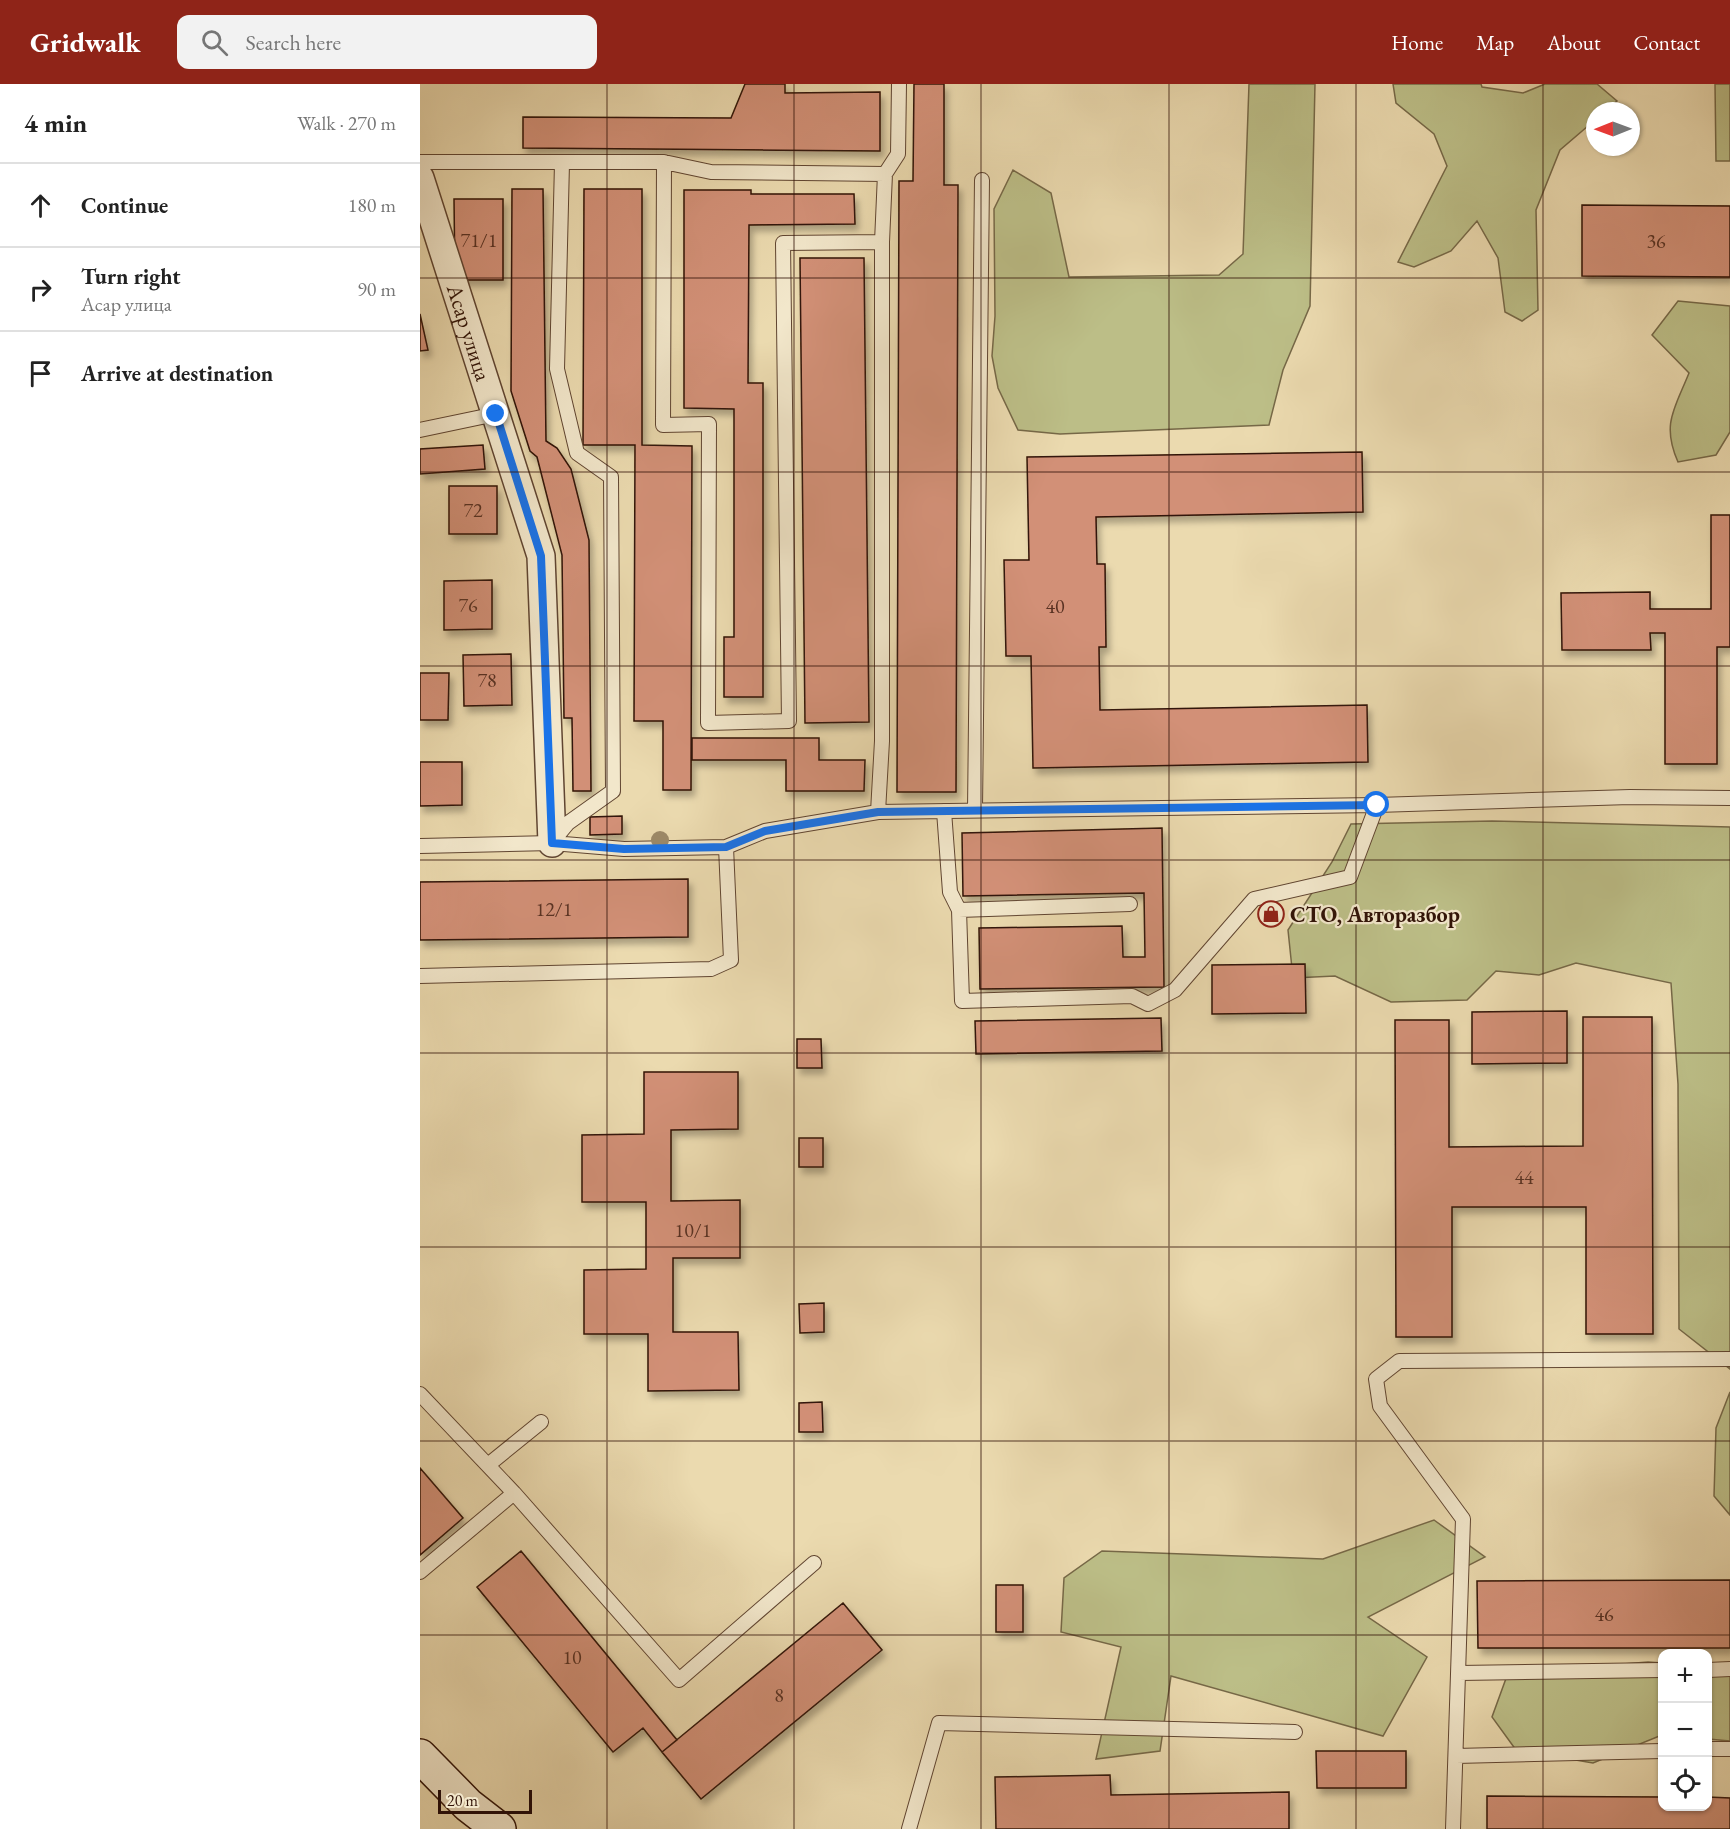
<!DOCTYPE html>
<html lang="en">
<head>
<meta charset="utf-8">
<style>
	:root { --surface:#fff; --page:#f2f2f2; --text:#222; --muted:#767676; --line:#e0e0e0; --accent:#8f2418 }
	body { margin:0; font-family:"EB Garamond",serif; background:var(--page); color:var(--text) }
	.controls { position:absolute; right:18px; bottom:18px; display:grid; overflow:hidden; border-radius:12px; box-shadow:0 2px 4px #0004 }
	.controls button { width:54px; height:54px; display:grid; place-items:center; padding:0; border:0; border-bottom:2px solid var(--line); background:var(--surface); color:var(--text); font:30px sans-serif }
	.compass { position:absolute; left:1166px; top:18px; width:54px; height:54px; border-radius:50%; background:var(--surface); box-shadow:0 2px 4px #0004; rotate:269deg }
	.scale { position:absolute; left:18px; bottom:15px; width:94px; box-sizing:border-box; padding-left:6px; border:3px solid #311307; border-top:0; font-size:16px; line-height:21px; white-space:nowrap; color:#311307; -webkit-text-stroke:4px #f2e7cb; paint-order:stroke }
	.stop { position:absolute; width:18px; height:18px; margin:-14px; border:4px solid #1a73e8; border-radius:50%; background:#fff }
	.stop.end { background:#1a73e8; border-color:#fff; box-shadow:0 2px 6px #0008 }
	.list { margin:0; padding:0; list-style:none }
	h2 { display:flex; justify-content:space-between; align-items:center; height:78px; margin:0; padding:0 24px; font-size:26px }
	h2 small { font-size:20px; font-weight:400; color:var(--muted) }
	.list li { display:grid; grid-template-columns:39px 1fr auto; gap:18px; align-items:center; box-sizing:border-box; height:84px; padding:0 24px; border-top:2px solid var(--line) }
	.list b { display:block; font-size:22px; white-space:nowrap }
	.list p { margin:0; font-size:20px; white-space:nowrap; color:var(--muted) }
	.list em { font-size:20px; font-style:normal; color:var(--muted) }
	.icon { flex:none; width:33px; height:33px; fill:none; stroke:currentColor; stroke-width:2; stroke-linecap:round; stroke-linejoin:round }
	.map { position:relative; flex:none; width:1310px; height:1745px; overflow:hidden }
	header { display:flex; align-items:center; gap:36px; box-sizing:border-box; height:84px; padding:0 30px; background:var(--accent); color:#fff }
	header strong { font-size:28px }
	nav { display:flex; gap:33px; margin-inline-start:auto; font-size:21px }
	.search { width:420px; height:54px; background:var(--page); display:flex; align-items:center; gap:15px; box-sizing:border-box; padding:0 21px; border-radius:12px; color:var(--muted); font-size:22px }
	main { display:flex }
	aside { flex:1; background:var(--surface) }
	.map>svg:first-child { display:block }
	.green { fill:#bcbe87; stroke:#766847; stroke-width:1.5 }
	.building { fill:#d29077; stroke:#311307; stroke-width:1.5; filter:url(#shadow) }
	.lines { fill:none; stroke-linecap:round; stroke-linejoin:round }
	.lane-casing { stroke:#604531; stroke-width:16 }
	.street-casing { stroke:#604531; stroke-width:30 }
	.secondary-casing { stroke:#311307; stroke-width:36 }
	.lane { stroke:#f2e7cb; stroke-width:14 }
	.street { stroke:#f2e7cb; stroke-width:27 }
	.secondary { stroke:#f2e7cb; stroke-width:33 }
	.tree { fill:#9c8968 }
	.route { stroke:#1a73e8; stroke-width:8 }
	.grid { fill:none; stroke:#311307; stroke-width:1.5; stroke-opacity:0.55 }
	.labels { text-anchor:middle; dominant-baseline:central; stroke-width:4.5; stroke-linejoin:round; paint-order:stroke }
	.number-label { font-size:20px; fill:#593223 }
	.street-label { font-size:22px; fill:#311307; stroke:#f2e7cb }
	.poi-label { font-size:22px; font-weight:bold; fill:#311307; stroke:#f2e7cb; text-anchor:start }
</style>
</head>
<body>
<header>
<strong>Gridwalk</strong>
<div class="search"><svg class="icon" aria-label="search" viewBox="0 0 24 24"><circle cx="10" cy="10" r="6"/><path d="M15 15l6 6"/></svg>Search here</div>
<nav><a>Home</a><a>Map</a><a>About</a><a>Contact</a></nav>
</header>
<main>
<aside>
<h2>4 min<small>Walk · 270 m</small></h2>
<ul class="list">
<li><svg class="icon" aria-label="ahead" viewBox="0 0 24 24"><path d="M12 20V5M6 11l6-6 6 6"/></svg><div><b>Continue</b></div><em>180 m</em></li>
<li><svg class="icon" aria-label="right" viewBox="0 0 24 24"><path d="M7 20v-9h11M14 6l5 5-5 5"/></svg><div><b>Turn right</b><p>Асар улица</p></div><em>90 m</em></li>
<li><svg class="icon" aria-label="arrive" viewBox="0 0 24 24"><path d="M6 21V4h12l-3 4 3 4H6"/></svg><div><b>Arrive at destination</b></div></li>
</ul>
</aside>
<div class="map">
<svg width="1310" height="1745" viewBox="0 0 1310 1745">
	<defs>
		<filter id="shadow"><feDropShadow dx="3.5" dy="6" stdDeviation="3" flood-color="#0004"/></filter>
	</defs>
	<rect width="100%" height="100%" fill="#ebdaaf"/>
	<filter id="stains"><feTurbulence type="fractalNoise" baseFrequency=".00333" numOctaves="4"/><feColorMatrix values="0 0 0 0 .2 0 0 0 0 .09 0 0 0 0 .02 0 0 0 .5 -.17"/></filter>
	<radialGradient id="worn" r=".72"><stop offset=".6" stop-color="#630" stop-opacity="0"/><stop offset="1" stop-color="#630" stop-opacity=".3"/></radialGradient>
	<path class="green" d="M 829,0 L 895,0 L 890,222 L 863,286 L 849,341 L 640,350 L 598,346 L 578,304 L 572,272 L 575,232 L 574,125 L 593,86 L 631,109 L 649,193 L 799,191 L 823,170 Z
		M 973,0 L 1061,0 L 1062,3 L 1103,9 L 1125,0 L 1177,0 L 1197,17 L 1185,27 L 1175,27 L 1175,36 L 1140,66 L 1116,126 L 1118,226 L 1102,237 L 1085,228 L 1078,174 L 1057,137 L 1031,167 L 994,183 L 978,178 L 1027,82 L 1014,50 L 976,19 Z
		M 1295,0 L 1310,0 L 1310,77 L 1296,77 Z
		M 1258,217 L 1310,222 L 1310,348 L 1296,371 L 1258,378 C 1241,340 1255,324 1269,289 L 1232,251 Z
		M 1072,737 L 1310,743 L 1310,1285 L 1259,1245 L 1258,1000 L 1251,899 L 1156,879 L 1119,891 L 1076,887 L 1047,916 L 971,918 L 915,892 L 873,894 L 868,846 L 912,778 L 931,740 Z
		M 1310,1308 L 1310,1431 L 1294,1412 L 1296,1344 Z
		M 1014,1436 L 1065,1473 L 948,1533 L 1007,1573 L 963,1652 L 751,1592 L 740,1667 L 676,1675 L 701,1563 L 641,1548 L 644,1494 L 682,1467 L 903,1475 Z
		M 1228,1578 L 1242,1579 L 1242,1651 L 1173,1679 L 1096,1666 L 1072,1633 L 1088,1589 Z
		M 1288,1584 L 1310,1587 L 1310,1657 L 1288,1655 Z"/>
	<path class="building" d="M 325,0 L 365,0 L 365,9 L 460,8 L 460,67 L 103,64 L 103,33 L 311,34 Z
		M 494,0 L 524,0 L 524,101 L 538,101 L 536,708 L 477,708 L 479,97 L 493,97 Z
		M 92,105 L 123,105 L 126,357 L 137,364 L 151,385 L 169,456 L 171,707 L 153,707 L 152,634 L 144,634 L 142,471 L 117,373 L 110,367 L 91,307 Z
		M 164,105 L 222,105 L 222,361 L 272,362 L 271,706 L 243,706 L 243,637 L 214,637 L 215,361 L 163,361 Z
		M 264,106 L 331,106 L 331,110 L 434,110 L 435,140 L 329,141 L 328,299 L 343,299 L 343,613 L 304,613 L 304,553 L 314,553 L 314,325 L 264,324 Z
		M 34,115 L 83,115 L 83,196 L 35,196 Z
		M 1162,121 L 1310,122 L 1310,193 L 1162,192 Z
		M 380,174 L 444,174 L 449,638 L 385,639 Z
		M 0,230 L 8,266 L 0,267 Z
		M 63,361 L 65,385 L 0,390 L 0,365 Z
		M 942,368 L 943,428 L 676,433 L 677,480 L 685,480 L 686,563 L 679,563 L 680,626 L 947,621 L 948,678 L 613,684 L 611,572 L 586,572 L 584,476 L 609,476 L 607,373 Z
		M 29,402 L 77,402 L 77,450 L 29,450 Z
		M 1291,431 L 1310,431 L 1310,563 L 1297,563 L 1297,680 L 1245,680 L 1245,549 L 1230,549 L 1231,566 L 1142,566 L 1141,509 L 1230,508 L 1230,525 L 1291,525 Z
		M 72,496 L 72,545 L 24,546 L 24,497 Z
		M 91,570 L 92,621 L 44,622 L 43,571 Z
		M 0,589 L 29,589 L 28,636 L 0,636 Z
		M 272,654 L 399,654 L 399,676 L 445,676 L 444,707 L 366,707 L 366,676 L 272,676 Z
		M 0,678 L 42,678 L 42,721 L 0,722 Z
		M 202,732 L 202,750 L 170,751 L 170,733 Z
		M 742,744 L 744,903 L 560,905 L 559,844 L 702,842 L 703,873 L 725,873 L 724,809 L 543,812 L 542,749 Z
		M 268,795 L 268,853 L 0,856 L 0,798 Z
		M 885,880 L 886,929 L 792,930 L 792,881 Z
		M 1147,927 L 1147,979 L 1052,980 L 1052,928 Z
		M 1163,933 L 1232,933 L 1233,1250 L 1166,1250 L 1166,1123 L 1032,1123 L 1032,1253 L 976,1253 L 975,936 L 1029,936 L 1029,1063 L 1163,1062 Z
		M 741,934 L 742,967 L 556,970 L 555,937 Z
		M 377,955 L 401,955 L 402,984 L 377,984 Z
		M 224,988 L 318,988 L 318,1045 L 251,1046 L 251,1117 L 320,1116 L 320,1174 L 253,1174 L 253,1248 L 318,1248 L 319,1306 L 228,1307 L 228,1250 L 164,1250 L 164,1186 L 226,1185 L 226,1118 L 162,1118 L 162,1051 L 224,1050 Z
		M 379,1054 L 403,1054 L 403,1083 L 379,1083 Z
		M 404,1219 L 404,1248 L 380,1249 L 379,1220 Z
		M 402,1318 L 403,1348 L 379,1348 L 379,1319 Z
		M 0,1384 L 43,1434 L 0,1471 Z
		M 101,1467 L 257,1656 L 242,1668 L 223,1644 L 193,1668 L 57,1503 Z
		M 1310,1496 L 1310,1564 L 1058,1564 L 1057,1497 Z
		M 576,1501 L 603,1501 L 603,1548 L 576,1548 Z
		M 423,1519 L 462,1566 L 281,1715 L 242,1668 Z
		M 896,1667 L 986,1667 L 986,1704 L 897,1704 Z
		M 690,1691 L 691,1711 L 869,1708 L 869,1745 L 576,1745 L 575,1693 Z
		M 1067,1712 L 1242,1713 L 1242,1722 L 1288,1722 L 1288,1713 L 1310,1714 L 1310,1745 L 1067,1745 Z"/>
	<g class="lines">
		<g class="lane-casing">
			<path id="lane" d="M 0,78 L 244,78 L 291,88 L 465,90
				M 244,78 L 243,341 L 289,340 L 288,639 L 369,637 L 363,159 L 462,158
				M 0,346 L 76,330
				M 555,726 L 562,96
				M 524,727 L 530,808 L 539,826
				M 458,728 L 462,657 L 462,158 L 465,90 L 478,70 L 479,0
				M 133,757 L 148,739 L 193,707 L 191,393 L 157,369 L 137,285 L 142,79
				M 0,762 L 132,759 L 204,765 L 306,763
				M 710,820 L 539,826 L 542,917 L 712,912 L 728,920 L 755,906 L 834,815 L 930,793 L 957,721
				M 0,892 L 291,885 L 311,876 L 306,763 L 345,747 L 458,728 L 957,721 L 1210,713 L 1310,714
				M 0,1310 L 94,1409 L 0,1488
				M 68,1381 L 121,1338
				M 94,1409 L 259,1596 L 394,1479
				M 1288,1586 L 1310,1585
				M 1039,1589 L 1242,1586
				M 1288,1665 L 1310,1665
				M 1036,1672 L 1242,1667
				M 489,1745 L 519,1639 L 875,1648
				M 1033,1745 L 1043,1435 L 960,1322 L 956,1295 L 979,1277 L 1310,1275"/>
		</g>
		<g class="street-casing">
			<g id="street">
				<path id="s1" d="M 0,94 L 121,472 L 132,759"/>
			</g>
		</g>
		<g class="secondary-casing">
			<path id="secondary" d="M 0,1672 L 48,1721 L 79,1745"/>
		</g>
		<use href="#lane" class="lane"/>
		<use href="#street" class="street"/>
		<use href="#secondary" class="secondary"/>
	</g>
	<circle class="tree" cx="240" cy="756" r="9"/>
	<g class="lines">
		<path class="route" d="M 76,330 L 121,472 L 132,759 L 204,765 L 306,763 L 345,747 L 458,728 L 957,721"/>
	</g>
	<path class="grid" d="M 187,0 L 187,1745M 374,0 L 374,1745M 561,0 L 561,1745M 749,0 L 749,1745M 936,0 L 936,1745M 1123,0 L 1123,1745M 0,194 L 1310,194M 0,388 L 1310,388M 0,582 L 1310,582M 0,776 L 1310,776M 0,969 L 1310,969M 0,1163 L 1310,1163M 0,1357 L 1310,1357M 0,1551 L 1310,1551"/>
	<defs>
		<g id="shop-ring" transform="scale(1.35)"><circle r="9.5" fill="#f2e7cb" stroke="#8f2418" stroke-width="1.5"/><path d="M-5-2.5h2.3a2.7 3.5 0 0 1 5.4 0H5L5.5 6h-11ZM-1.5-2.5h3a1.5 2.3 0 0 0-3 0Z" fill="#8f2418"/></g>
	</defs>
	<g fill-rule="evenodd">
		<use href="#shop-ring" x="851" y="830"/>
	</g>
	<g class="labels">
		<g class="number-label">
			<text x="59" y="156">71/1</text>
			<text x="1236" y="157">36</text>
			<text x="53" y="426">72</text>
			<text x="48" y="521">76</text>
			<text x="635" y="522">40</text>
			<text x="67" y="596">78</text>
			<text x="134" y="825">12/1</text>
			<text x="1104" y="1093">44</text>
			<text x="273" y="1146">10/1</text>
			<text x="1184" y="1530">46</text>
			<text x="152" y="1573">10</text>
			<text x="359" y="1611">8</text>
		</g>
		<g class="street-label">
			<text stroke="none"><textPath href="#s1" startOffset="162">Асар улица</textPath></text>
		</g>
		<g class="poi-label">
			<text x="870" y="830">СТО, Авторазбор</text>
		</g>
	</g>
	<rect width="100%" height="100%" filter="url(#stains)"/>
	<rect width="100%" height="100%" fill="url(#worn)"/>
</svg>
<div class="controls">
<button>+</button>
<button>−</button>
<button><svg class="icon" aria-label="locate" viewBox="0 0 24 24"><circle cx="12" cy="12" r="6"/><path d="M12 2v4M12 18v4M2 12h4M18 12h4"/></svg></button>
</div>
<svg class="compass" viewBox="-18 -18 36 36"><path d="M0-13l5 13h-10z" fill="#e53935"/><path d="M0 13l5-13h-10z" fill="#767676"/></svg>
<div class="scale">20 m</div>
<div class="stop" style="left:957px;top:721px"></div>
<div class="stop end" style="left:76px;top:330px"></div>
</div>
</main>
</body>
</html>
